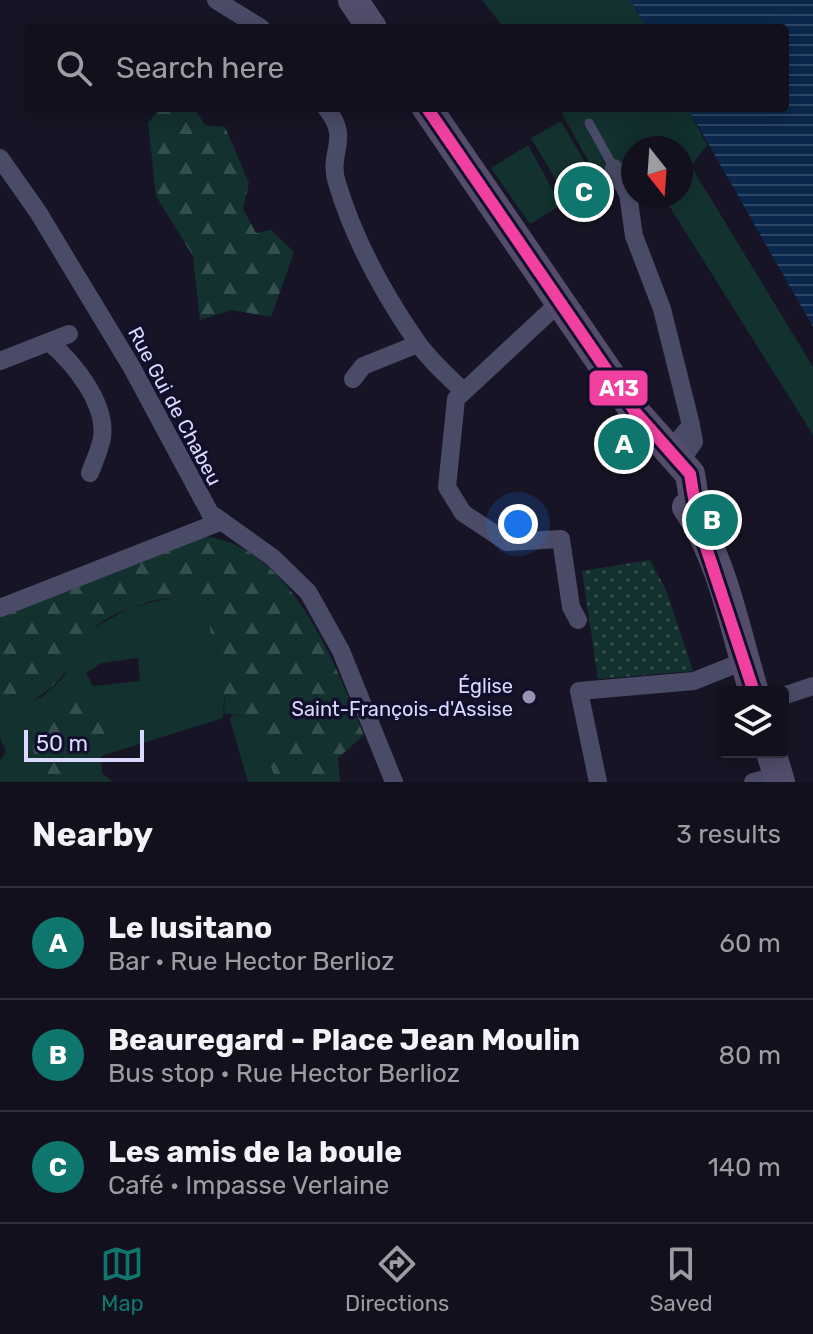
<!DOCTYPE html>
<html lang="en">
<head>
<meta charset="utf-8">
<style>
	:root { --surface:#11101c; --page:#1e1e29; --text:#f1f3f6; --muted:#9c9da3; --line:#30303b; --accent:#0f766e }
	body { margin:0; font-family:Rubik,sans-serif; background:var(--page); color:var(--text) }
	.controls { position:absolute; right:24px; bottom:24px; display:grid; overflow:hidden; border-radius:8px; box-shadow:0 4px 20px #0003 }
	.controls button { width:72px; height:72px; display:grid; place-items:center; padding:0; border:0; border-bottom:2px solid var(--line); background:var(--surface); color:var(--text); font:40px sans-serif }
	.compass { position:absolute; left:621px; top:136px; width:72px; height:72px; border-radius:50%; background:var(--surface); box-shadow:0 4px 20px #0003; rotate:163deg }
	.scale { position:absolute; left:24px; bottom:20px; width:120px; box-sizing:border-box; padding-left:8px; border:4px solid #dad9ff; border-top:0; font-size:22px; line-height:28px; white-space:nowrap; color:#dad9ff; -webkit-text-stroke:6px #120f2b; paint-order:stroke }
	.you { position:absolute; left:518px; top:524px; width:28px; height:28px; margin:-20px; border:6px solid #fff; border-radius:50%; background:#1a73e8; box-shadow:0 0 0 12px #1a73e833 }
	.badge { display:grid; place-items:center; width:52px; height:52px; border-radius:50%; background:var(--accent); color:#fff; font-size:26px; font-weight:700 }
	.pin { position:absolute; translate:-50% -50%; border:4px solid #fff; box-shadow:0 2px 8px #0006 }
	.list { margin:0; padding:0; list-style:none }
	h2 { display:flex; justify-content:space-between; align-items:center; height:104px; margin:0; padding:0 32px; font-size:34px }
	h2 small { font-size:26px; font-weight:400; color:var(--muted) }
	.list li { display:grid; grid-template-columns:52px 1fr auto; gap:24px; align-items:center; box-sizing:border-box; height:112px; padding:0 32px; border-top:2px solid var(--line) }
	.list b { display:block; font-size:30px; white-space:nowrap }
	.list p { margin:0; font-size:26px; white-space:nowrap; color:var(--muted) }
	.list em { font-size:26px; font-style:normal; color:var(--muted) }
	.icon { flex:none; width:44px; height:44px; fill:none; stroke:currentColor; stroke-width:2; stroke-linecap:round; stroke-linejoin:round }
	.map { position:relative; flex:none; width:813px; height:782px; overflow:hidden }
	.search { position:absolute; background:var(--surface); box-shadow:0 4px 20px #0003; left:24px; right:24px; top:24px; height:88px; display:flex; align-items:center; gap:20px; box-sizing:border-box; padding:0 28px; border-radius:8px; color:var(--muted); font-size:30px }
	.sheet { height:440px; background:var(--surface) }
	nav { display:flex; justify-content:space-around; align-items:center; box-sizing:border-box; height:112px; border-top:2px solid var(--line); background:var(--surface); font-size:22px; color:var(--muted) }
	nav a { display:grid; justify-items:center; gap:4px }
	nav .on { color:var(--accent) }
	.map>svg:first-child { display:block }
	.green { fill:#13312f; fill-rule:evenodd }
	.forest { fill:url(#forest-firs) }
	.park { fill:url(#park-dots) }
	.water { fill:url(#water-rules) }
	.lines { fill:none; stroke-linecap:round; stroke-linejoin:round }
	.service { stroke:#4a4b66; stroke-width:9 }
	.minor { stroke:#4a4b66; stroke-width:18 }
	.primary { stroke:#534c6b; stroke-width:30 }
	.bus-1-casing { stroke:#120f2b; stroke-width:18 }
	.bus-1 { stroke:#f240a1; stroke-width:12 }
	.poi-dot { fill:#9694b3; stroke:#120f2b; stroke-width:3 }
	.labels { text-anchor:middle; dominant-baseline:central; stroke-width:7; stroke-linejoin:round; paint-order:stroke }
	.street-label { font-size:20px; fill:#dad9ff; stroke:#120f2b }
	.poi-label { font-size:20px; fill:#dad9ff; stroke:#120f2b; text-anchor:end }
	.line-badge { stroke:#120f2b; stroke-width:3 }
	.badge-label { font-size:22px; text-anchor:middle; font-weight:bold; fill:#fff }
</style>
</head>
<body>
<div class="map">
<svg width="813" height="782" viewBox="0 0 813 782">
	<defs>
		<pattern id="forest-firs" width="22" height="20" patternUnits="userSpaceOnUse" patternTransform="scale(2)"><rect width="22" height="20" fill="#13312f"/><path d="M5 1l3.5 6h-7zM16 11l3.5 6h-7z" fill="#354e4e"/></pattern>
		<pattern id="park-dots" width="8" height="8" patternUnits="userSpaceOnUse" patternTransform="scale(2)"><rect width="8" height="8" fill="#13312f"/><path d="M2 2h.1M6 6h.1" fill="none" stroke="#354e4e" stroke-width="1.8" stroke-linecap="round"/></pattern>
		<pattern id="water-rules" width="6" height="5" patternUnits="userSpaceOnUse" patternTransform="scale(2)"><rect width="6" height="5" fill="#0b274b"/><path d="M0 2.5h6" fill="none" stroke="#2e4666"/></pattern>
	</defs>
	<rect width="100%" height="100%" fill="#171525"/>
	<path class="green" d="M 482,0 L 631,0 L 646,28 L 504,28 Z
		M 559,108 L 688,108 L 707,145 L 691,166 L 813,367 L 813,435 L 663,196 L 681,196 L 681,148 L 633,148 L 633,157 L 597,177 Z
		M 561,121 L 593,176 L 563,192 L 531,138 Z
		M 528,145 L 561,205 L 530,224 L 491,168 Z
		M 189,594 L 207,599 L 211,637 L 225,682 L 223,718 L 101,756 L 102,773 L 113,782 L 73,782 L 67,751 L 99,715 L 35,771 L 48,782 L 0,782 L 0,761 L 6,752 L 0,738 L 0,714 L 42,697 L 62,679 L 90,630 L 131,607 ZM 138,658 L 140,681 L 93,686 L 86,673 L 102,663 Z
		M 232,715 L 250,717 L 277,782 L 248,782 L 230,720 Z"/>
	<path class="forest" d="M 160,108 L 194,108 L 205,125 L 225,127 L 249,183 L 243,209 L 256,233 L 271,230 L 294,252 L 271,317 L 232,310 L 200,320 L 193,256 L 156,196 L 148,123 Z
		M 199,536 C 290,541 335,663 364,735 L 338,758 L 340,782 L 277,782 L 250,717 L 224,713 L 225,699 L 218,685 L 225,682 L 211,637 L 207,600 C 173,590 120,606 92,629 C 85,635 80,648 76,656 C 58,687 35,704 0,714 L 0,617 Z
		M 63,692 C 85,696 97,711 107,730 L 101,749 L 68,751 L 73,782 L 48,782 L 35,771 L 32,729 Z"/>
	<path class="park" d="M 650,560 L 666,590 L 693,671 L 598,679 L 582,571 Z"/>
	<path class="water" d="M 631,0 L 813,0 L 813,327 L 688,108 L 785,108 L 785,28 L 646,28 Z"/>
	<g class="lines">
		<path class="service" d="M 589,123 L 614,168"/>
		<path class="minor" d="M 216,0 L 261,28
			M 326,108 C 352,139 327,152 337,183 C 354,239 383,293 417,342 C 429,360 448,376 463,391
			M 0,158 L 38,212 L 131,366 L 210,513 L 272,557 L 308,592 L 341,651 L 394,782
			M 614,168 L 628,194 L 634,236 L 662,309 L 691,425
			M 560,302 L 456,399 L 447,487 L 463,513 L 507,542 L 561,539 L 571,607 L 578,620
			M 49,342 C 73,362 107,403 102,438 C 100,449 94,462 90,473
			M 0,361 L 69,334
			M 353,379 L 363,366 L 418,344
			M 670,451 L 691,425 L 694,442 L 679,463
			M 0,608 L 222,521
			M 783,696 L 813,686
			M 598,782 L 579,691 L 694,681 L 744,661
			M 753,782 L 778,776"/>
		<path class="primary" d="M 353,0 L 372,28
			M 427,108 L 636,413 L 690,474 L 698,523
			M 687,507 C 723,559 735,631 754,692
			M 771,752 L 780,782"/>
		<g class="bus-1-casing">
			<path id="bus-1" d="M 427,108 L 636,413 L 690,474 L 698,523 L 754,692"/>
		</g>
		<use href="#bus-1" class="bus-1"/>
	</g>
	<circle class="poi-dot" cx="529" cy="697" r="8"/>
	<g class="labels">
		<g class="street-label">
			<text transform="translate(175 406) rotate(62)">Rue Gui de Chabeu</text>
		</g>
		<g class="poi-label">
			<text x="513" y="686">Église<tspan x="513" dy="23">Saint-François-d'Assise</tspan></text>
		</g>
	</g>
	<rect class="line-badge" x="588" y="369" width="61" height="38" rx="8" fill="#f240a1"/>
	<g class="badge-label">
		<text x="619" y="396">A13</text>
	</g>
</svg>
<div class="controls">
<button><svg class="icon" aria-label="layers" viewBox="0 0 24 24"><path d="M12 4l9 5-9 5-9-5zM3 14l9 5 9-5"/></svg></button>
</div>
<svg class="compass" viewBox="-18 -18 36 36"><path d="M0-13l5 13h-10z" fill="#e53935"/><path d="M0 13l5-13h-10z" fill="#9c9da3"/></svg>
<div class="scale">50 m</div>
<div class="you"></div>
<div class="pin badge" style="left:624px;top:444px">A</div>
<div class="pin badge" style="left:712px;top:520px">B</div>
<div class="pin badge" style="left:584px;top:192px">C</div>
<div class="search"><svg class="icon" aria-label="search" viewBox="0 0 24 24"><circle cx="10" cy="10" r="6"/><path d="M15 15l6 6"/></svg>Search here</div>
</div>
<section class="sheet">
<h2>Nearby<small>3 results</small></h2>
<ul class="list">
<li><span class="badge">A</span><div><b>Le lusitano</b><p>Bar · Rue Hector Berlioz</p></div><em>60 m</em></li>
<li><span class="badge">B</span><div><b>Beauregard - Place Jean Moulin</b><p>Bus stop · Rue Hector Berlioz</p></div><em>80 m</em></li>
<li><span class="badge">C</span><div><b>Les amis de la boule</b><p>Café · Impasse Verlaine</p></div><em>140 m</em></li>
</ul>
</section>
<nav>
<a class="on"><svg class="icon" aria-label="map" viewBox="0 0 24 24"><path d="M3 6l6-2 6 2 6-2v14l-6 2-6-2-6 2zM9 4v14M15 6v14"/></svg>Map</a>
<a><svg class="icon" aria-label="directions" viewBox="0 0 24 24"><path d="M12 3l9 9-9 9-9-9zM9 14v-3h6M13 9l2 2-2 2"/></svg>Directions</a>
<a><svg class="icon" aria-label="saved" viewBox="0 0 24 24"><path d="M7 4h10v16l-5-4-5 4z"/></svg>Saved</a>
</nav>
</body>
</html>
